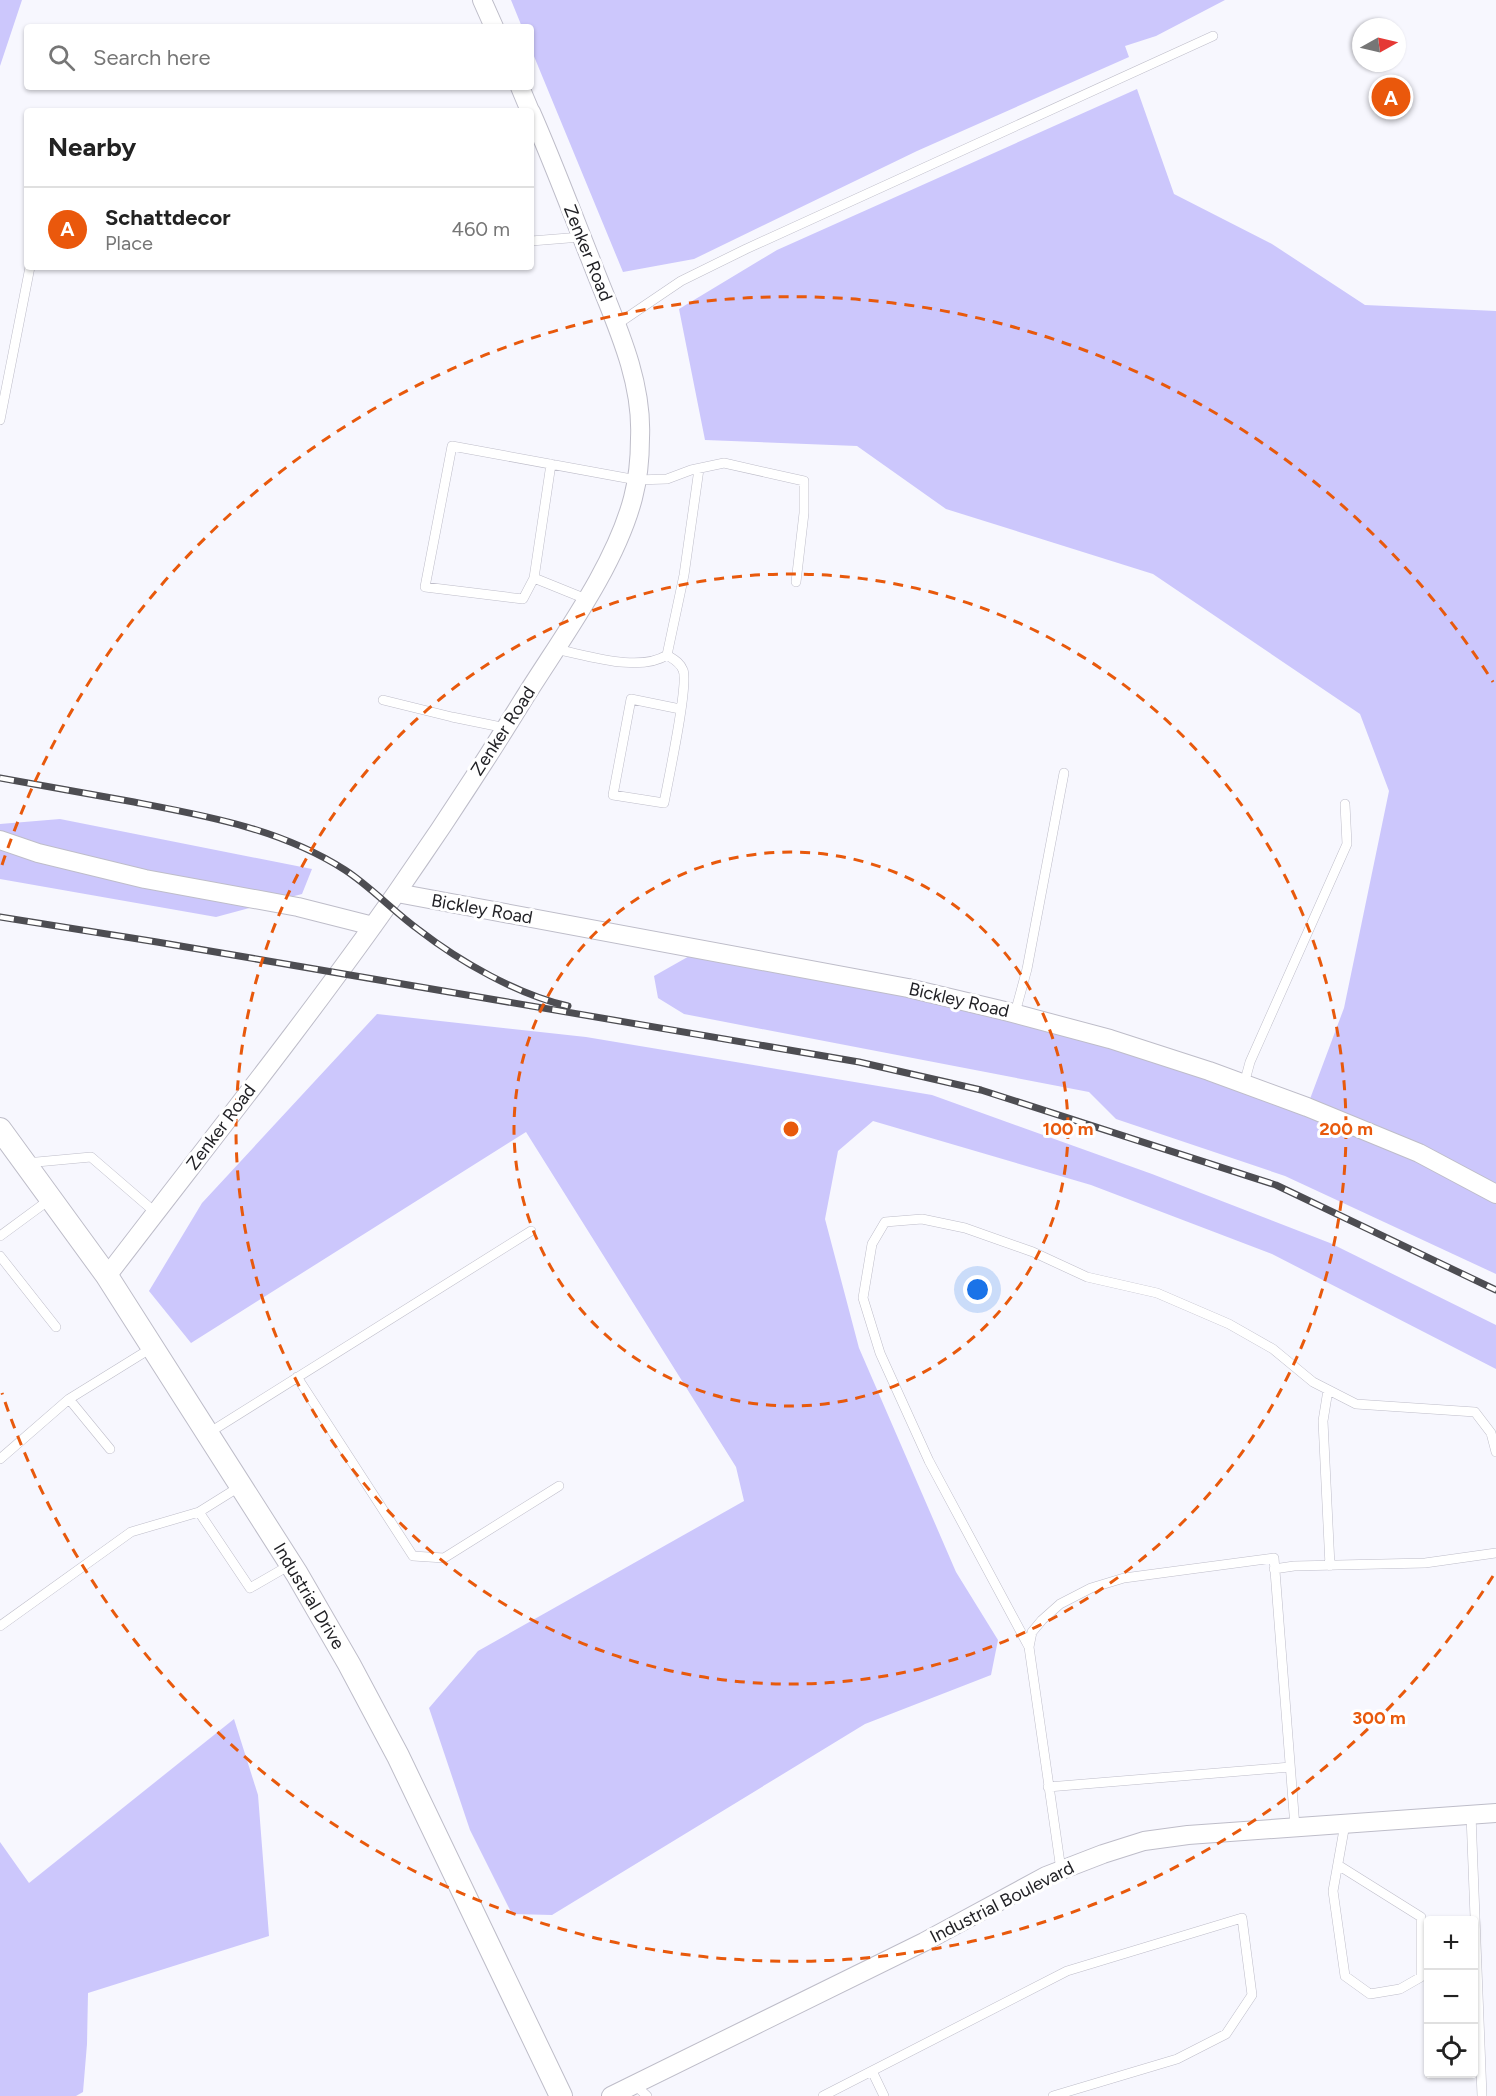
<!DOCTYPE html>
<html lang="en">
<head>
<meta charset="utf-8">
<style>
	:root { --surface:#fff; --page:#f6f6f6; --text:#222; --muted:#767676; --line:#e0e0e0; --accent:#ea580c }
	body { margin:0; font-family:Figtree,sans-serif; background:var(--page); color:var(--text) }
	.controls { position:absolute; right:18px; bottom:18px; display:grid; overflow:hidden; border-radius:6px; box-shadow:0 2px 4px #0004 }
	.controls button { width:54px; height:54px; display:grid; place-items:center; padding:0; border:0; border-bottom:2px solid var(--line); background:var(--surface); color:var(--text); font:30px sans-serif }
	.compass { position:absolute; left:1352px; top:18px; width:54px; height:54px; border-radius:50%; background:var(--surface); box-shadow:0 2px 4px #0004; rotate:82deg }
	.you { position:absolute; left:978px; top:1290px; width:21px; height:21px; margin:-15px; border:4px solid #fff; border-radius:50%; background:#1a73e8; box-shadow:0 0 0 9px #1a73e833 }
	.badge { display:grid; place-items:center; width:39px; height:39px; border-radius:50%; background:var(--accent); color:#fff; font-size:20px; font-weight:700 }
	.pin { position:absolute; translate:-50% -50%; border:3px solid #fff; box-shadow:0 2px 6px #0006 }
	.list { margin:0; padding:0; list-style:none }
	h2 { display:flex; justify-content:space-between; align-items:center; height:78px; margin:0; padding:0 24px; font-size:26px }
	h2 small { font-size:20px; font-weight:400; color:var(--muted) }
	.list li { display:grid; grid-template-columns:39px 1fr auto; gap:18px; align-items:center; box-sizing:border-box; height:84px; padding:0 24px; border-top:2px solid var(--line) }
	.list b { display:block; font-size:22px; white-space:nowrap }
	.list p { margin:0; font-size:20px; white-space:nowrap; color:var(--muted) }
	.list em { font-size:20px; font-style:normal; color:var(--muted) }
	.icon { flex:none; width:33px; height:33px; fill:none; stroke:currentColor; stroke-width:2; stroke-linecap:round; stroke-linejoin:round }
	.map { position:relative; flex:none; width:1496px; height:2096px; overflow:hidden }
	.search { position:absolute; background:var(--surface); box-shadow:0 2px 4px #0004; left:24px; top:24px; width:510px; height:66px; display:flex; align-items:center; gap:15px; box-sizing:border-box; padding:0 21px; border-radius:6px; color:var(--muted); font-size:22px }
	.panel { position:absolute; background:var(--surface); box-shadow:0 2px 4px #0004; left:24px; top:108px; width:510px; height:162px; border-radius:6px }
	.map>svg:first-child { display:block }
	.green { fill:#ccc7fc }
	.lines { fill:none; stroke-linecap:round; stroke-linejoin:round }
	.service-casing { stroke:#bebdc9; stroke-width:10 }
	.minor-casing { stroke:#bebdc9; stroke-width:20 }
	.tertiary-casing { stroke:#bebdc9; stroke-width:24 }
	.service { stroke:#fff; stroke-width:9 }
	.minor { stroke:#fff; stroke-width:18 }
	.tertiary { stroke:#fff; stroke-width:22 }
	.rail-casing { stroke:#4d4d52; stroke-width:7 }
	.rail { stroke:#fff; stroke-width:4.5; stroke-dasharray:14; stroke-linecap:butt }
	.ring { fill:none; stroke:#e8590c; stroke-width:3; stroke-dasharray:10 8 }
	.labels { text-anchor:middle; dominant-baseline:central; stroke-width:6; stroke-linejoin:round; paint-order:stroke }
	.street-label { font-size:18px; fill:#222226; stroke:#fff }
	.centre { fill:#e8590c; stroke:#fff; stroke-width:3 }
	.ring-label { font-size:18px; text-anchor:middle; font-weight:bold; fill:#e8590c; stroke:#fff; stroke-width:6; stroke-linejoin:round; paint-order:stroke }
</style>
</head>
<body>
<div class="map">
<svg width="1496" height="2096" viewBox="0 0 1496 2096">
	<rect width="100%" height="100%" fill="#f7f7fe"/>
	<path class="green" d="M 0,0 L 22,0 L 0,66 Z
		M 511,0 L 1225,0 L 1156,36 L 1125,46 L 1129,57 L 917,151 L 694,259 L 623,272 L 531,49 L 531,27 L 522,27 Z
		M 1137,89 L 1174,194 L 1272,244 L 1365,305 L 1496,311 L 1496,1274 L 1285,1176 L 1116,1119 L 1089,1092 L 684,1014 L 658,998 L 654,976 L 700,950 L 908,988 L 1307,1107 L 1344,1008 L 1389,791 L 1360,714 L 1153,574 L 946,509 L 857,446 L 705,440 L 679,309 L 777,250 Z
		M 60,819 L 312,869 L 302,894 L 216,917 L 0,879 L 0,824 Z
		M 377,1014 L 586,1037 L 932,1095 L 1152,1174 L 1330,1243 L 1496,1325 L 1496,1369 L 1272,1254 L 1091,1185 L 873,1121 L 838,1151 L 825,1219 L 859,1348 L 956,1572 L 998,1640 L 991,1675 L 865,1724 L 552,1915 L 512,1914 L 470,1830 L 429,1708 L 478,1651 L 744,1501 L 736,1467 L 526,1132 L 191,1343 L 149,1291 L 202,1203 Z
		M 234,1719 L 258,1795 L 269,1936 L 88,1993 L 87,2044 L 83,2092 L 76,2096 L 0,2096 L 0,1842 L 29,1883 Z"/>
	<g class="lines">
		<g class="service-casing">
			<path id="service" d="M 531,241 L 581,237
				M 616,325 L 681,281 L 746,249 L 1213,36
				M 0,420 L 30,267
				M 551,464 L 534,578 L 523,599 L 425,587 L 452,446 L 637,480 L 667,479 L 691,470 L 724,463 L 804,481 L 804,513 L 796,582
				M 534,578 L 586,599
				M 555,649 C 587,655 639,673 667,655 L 684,575 L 699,469
				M 667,655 C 673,659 680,662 683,670 C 689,684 668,781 664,803 L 613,795 L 631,699 L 680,709
				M 383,700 L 452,717 L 506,728
				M 1015,1013 L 1027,969 L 1064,773
				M 1244,1084 L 1250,1062 L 1347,844 L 1345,804
				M 26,1163 L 91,1157 L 156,1213
				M 0,1236 L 49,1200
				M 0,1256 L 56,1327
				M 297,1377 L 413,1556 L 444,1558 L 559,1486
				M 1328,1390 L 1323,1421 L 1330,1566
				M 69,1399 L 110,1449
				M 207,1434 L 531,1231
				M 0,1459 L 69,1399 L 153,1347
				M 199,1512 L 250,1588 L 290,1565
				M 1274,1569 L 1294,1566 L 1425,1563 L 1496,1553
				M 0,1626 L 131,1532 L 199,1512 L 239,1487
				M 1029,1647 L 929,1461 L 880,1353 L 863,1298 L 872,1244 L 885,1222 L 922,1219 L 965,1228 L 1033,1252 L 1087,1277 L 1157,1293 L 1229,1324 L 1273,1349 L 1313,1382 L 1356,1404 L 1475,1412 L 1491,1433 L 1496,1452
				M 1048,1787 L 1290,1767
				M 1471,1815 L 1482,2096
				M 1338,1865 L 1421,1917 L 1421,1977 L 1400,1989 L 1370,1994 L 1345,1976 L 1333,1891 L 1345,1824
				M 1061,1870 L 1029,1647 L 1032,1632 L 1042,1620 L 1060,1604 L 1091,1588 L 1124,1578 L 1274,1558 L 1295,1827
				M 872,2071 L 884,2096
				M 635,2085 L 647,2096
				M 823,2096 L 1067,1971 L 1242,1918 L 1252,1995 L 1226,2034 L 1177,2059 L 1053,2096"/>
		</g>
		<g class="minor-casing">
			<path id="minor" d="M 482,0 L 494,27
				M 520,87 L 530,111
				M 0,840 L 38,853 L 145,879 L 298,907 L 373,926
				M 397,893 L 908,988 L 1009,1012 L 1110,1039 L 1209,1071 L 1307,1107 L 1419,1153 L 1496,1194
				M 107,1276 C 204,1149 305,1023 397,892 C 441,829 483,765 523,700 C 561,639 615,567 633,498 C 638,479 640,458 640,438 C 643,377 613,318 592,263 C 572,213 553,162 531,112
				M 611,2096 L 924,1942 L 1046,1876 L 1103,1854 L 1144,1841 L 1188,1835 L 1496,1813"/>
		</g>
		<g class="tertiary-casing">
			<path id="tertiary" d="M 0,1129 L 107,1276 L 297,1574 L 349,1664 L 398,1756 L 561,2096"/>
		</g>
		<use href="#service" class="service"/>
		<use href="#minor" class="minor"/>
		<use href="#tertiary" class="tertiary"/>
		<g class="rail-casing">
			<path id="rail" d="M 0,778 C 45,786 89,794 134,802 C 207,816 281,829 345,870 C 371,887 393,911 419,930 C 459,961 518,995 568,1006
				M 0,917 L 157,942 L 859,1062 L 981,1090 L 1276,1185 L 1496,1290"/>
		</g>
		<use href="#rail" class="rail"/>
	</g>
	<g class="ring">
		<circle cx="791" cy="1129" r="277"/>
		<circle cx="791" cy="1129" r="555"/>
		<path d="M1493 1576A832 832 0 0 1 2 1393M2 865A832 832 0 0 1 1493 682"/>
	</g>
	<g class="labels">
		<g class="street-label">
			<text transform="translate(588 253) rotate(68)">Zenker Road</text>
			<text transform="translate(503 731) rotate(-57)">Zenker Road</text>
			<text transform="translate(482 909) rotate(10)">Bickley Road</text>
			<text transform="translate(959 1000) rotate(13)">Bickley Road</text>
			<text transform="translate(221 1127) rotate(-53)">Zenker Road</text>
			<text transform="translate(309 1596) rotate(59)">Industrial Drive</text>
			<text transform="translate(1002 1902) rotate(-27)">Industrial Boulevard</text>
		</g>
	</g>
	<circle cx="791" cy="1129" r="9" class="centre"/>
	<g class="ring-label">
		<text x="1068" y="1135">100 m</text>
		<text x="1346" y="1135">200 m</text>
		<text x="1379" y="1724">300 m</text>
	</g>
</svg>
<div class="controls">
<button>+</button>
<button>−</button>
<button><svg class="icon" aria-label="locate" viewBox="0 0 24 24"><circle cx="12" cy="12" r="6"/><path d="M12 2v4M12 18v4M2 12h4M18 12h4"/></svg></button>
</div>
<svg class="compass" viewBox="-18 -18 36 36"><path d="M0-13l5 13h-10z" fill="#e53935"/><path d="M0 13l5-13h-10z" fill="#767676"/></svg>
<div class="you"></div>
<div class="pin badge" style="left:1391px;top:97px">A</div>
<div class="search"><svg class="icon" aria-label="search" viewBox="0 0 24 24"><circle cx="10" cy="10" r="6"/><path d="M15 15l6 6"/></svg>Search here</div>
<section class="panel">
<h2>Nearby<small></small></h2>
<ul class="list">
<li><span class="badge">A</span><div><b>Schattdecor</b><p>Place</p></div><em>460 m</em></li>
</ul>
</section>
</div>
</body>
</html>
